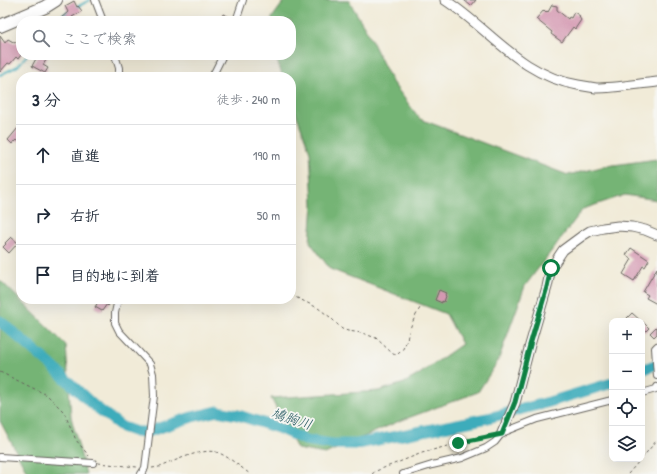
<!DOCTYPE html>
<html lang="ja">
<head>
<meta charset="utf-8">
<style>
	:root { --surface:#fff; --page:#f6f6f7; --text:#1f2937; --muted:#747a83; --line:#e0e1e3 }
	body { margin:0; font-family:"Patrick Hand","Klee One",sans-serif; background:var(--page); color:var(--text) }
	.controls { position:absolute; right:12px; bottom:12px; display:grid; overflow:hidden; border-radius:8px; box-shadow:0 4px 16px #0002 }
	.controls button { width:36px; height:36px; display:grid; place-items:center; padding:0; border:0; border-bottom:1px solid var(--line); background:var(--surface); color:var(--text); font:20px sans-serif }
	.stop { position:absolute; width:12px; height:12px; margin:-9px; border:3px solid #0b8043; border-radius:50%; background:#fff }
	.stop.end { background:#0b8043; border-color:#fff; box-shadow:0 1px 4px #0008 }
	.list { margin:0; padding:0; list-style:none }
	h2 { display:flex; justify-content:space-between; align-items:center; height:52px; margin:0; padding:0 16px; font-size:17px }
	h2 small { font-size:13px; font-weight:400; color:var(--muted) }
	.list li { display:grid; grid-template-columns:26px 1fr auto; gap:12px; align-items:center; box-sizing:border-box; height:60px; padding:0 16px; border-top:1px solid var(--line) }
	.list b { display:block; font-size:15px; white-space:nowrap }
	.list em { font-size:13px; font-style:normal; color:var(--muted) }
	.icon { flex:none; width:22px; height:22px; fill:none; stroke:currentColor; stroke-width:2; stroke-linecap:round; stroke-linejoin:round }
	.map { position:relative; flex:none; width:657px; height:474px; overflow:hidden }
	.search { position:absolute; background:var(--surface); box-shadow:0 4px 16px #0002; left:16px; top:16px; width:280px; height:44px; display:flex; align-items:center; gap:10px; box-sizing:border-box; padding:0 14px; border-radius:16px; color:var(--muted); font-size:15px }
	.panel { position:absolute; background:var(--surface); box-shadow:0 4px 16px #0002; left:16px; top:72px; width:280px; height:232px; border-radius:16px }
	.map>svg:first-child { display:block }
	.forest { fill:#74b475; stroke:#486848 }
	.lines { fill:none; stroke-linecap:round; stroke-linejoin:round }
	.stream { stroke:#3dacbb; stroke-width:2 }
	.river { stroke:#3dacbb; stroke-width:11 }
	.building { fill:#d498b1 }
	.street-casing { stroke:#67645e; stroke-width:8 }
	.secondary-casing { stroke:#67645e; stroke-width:11 }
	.highway-casing { stroke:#67645e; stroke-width:14 }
	.path { stroke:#67645e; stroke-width:1; stroke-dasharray:3 3; stroke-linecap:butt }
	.street { stroke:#fff; stroke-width:6 }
	.secondary { stroke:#fff; stroke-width:9 }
	.highway { stroke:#fff; stroke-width:12 }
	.route { stroke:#0b8043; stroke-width:5 }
	.labels { text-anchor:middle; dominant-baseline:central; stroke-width:3.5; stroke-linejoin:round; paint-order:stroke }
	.water-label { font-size:14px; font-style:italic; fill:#2b5d64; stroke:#f6f6f2 }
</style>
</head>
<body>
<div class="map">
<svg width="657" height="474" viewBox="0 0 657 474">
	<rect width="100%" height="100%" fill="#f6f6f2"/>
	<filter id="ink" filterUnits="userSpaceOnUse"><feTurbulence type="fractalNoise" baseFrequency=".025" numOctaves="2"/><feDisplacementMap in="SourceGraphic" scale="8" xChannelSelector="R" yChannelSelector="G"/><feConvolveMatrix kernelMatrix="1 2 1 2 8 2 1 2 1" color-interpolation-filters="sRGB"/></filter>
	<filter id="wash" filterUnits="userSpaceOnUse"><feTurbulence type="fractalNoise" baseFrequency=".012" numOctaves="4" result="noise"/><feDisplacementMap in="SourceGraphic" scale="16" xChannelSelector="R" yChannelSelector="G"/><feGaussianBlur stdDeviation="0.9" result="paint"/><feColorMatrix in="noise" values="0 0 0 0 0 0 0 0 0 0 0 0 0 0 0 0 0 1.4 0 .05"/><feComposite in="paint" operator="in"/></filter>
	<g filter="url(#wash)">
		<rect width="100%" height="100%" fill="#f1ebd8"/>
		<path class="forest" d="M 285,0 L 349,1 L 367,31 L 392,82 L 420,119 L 568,175 L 606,166 L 657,159 L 657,200 L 625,195 L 583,209 L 525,286 L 498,361 L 478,392 L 397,422 L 325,454 L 297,449 L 271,398 L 379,391 L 404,383 L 418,375 L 462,344 L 446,314 L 330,269 L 310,242 L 313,204 L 310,152 L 291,99 L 291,77 L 283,77 L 275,55 L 291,55 L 291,21 L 272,21 L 272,18 Z
			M 0,280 L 66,345 L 71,417 L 86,474 L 28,474 L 0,421 Z"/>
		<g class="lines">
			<path class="stream" d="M 77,7 L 90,0
				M 51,21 L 70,11
				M 0,75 L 18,66 L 27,55"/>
			<path class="river" d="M 0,321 L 51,365 L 92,404 L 122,427 L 136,432 L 147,432 L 192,417 L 218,411 L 238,415 L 278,428 L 305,440 L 332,444 L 357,444 L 488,418 L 549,402 L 612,383
				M 642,370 L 657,364"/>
		</g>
		<g id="blocks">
			<path class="building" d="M 464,0 L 476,0 L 471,6 Z
				M 74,1 L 77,7 L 78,6 L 82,11 L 72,17 L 73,19 L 70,21 L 63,21 L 61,18 L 68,12 L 65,6 Z
				M 552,5 L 557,6 L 557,10 L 568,19 L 569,17 L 571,18 L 574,12 L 580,16 L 579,17 L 581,20 L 575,29 L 573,27 L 562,42 L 551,34 L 552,32 L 536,19 L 544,10 L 546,12 L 547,11 L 548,12 Z
				M 223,14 L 232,18 L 232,21 L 221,21 Z
				M 0,36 L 5,43 L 8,39 L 15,43 L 16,41 L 18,43 L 21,39 L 21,55 L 18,59 L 16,57 L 10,64 L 8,63 L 0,72 Z
				M 38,55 L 45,55 L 48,57 L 43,65 L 48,68 L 45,73 L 32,66 Z
				M 18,128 L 21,131 L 21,143 L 17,140 L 15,142 L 14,141 L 12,144 L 8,140 Z
				M 11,237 L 18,243 L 9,253 L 3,247 L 6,244 L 5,243 Z
				M 631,248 L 649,260 L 645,267 L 643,266 L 634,281 L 623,274 L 632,259 L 626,255 Z
				M 657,268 L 657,304 L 646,298 L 648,295 L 643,292 Z
				M 439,290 L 446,293 L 445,295 L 446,296 L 444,302 L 442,301 L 442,303 L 435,300 Z
				M 100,299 L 112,299 L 108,306 L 107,304 L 102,311 L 95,307 Z
				M 632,313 L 641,321 L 630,321 L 627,318 Z
				M 642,321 L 649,328 L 645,332 L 642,329 Z
				M 657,326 L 657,334 L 654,337 L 650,333 Z"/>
		</g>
	</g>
	<g filter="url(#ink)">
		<use href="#blocks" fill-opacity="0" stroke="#67645e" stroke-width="1"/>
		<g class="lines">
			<g class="street-casing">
				<path id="street" d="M 95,0 L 103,21
					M 236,21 L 243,0
					M 115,55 L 119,68 L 119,77
					M 212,77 L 223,55
					M 118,299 L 115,313 L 115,323 L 119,331 L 138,351 L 150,364 L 153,374 L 154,396 L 145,468 L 141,474
					M 657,346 L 655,348 L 657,376
					M 642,393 L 656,389 L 657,387
					M 0,457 L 93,463
					M 403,474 L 432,465 L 462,458 L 486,448 L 495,442 L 502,433 L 537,419 L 612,400"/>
			</g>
			<g class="secondary-casing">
				<path id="secondary" d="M 445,0 C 491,30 520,75 578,85 C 584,86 590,87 596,88 C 616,88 637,84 657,82
					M 502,433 L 515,403 L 530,345 L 547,287 L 551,268 L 563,250 L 582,236 L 590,231 L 603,228 L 618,226 L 632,227 L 645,230 L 657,235"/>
			</g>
			<g class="highway-casing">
				<path id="highway" d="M 0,26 L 45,7 L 56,0"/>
			</g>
			<path class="path" d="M 291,295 L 318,308 L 330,317 L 342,329 L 348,331 L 362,333 L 376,338 L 393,354 C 396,355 397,355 399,353 C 406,348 407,337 410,329 C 412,322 416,315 420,308
				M 0,372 L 47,395 L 64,412 L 76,440 L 89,456
				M 642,458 L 657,440
				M 98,463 L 137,467
				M 152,468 L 159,467 C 173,462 200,448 216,452 C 225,454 242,468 250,474
				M 372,474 L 376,471 L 422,453 L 458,443 L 491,436
				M 628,474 L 641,459"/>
			<use href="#street" class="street"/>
			<use href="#secondary" class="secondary"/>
			<use href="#highway" class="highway"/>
		</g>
	</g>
	<g class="lines" filter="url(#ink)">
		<path class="route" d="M 458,443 L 502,434 L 515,402 L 530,345 L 547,287 L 551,268"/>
	</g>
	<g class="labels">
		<g class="water-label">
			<text transform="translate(292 418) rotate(18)">鳩胸川</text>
		</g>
	</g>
</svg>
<div class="controls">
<button>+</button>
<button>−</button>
<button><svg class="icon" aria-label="locate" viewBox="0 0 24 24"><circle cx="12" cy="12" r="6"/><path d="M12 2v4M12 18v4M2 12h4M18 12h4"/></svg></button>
<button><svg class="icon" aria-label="layers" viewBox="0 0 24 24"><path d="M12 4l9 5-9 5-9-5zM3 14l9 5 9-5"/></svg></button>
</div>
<div class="stop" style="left:551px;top:268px"></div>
<div class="stop end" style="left:458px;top:443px"></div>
<div class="search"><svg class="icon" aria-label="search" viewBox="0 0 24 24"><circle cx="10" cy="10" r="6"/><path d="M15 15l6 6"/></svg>ここで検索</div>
<section class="panel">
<h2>3 分<small>徒歩 · 240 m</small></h2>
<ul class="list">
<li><svg class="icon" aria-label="ahead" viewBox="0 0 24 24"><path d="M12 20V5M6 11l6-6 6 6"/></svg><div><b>直進</b></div><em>190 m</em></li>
<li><svg class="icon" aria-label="right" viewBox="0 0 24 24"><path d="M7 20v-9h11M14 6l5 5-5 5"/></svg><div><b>右折</b></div><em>50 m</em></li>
<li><svg class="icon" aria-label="arrive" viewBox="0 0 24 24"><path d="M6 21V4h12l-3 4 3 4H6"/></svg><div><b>目的地に到着</b></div></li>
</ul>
</section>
</div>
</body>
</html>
